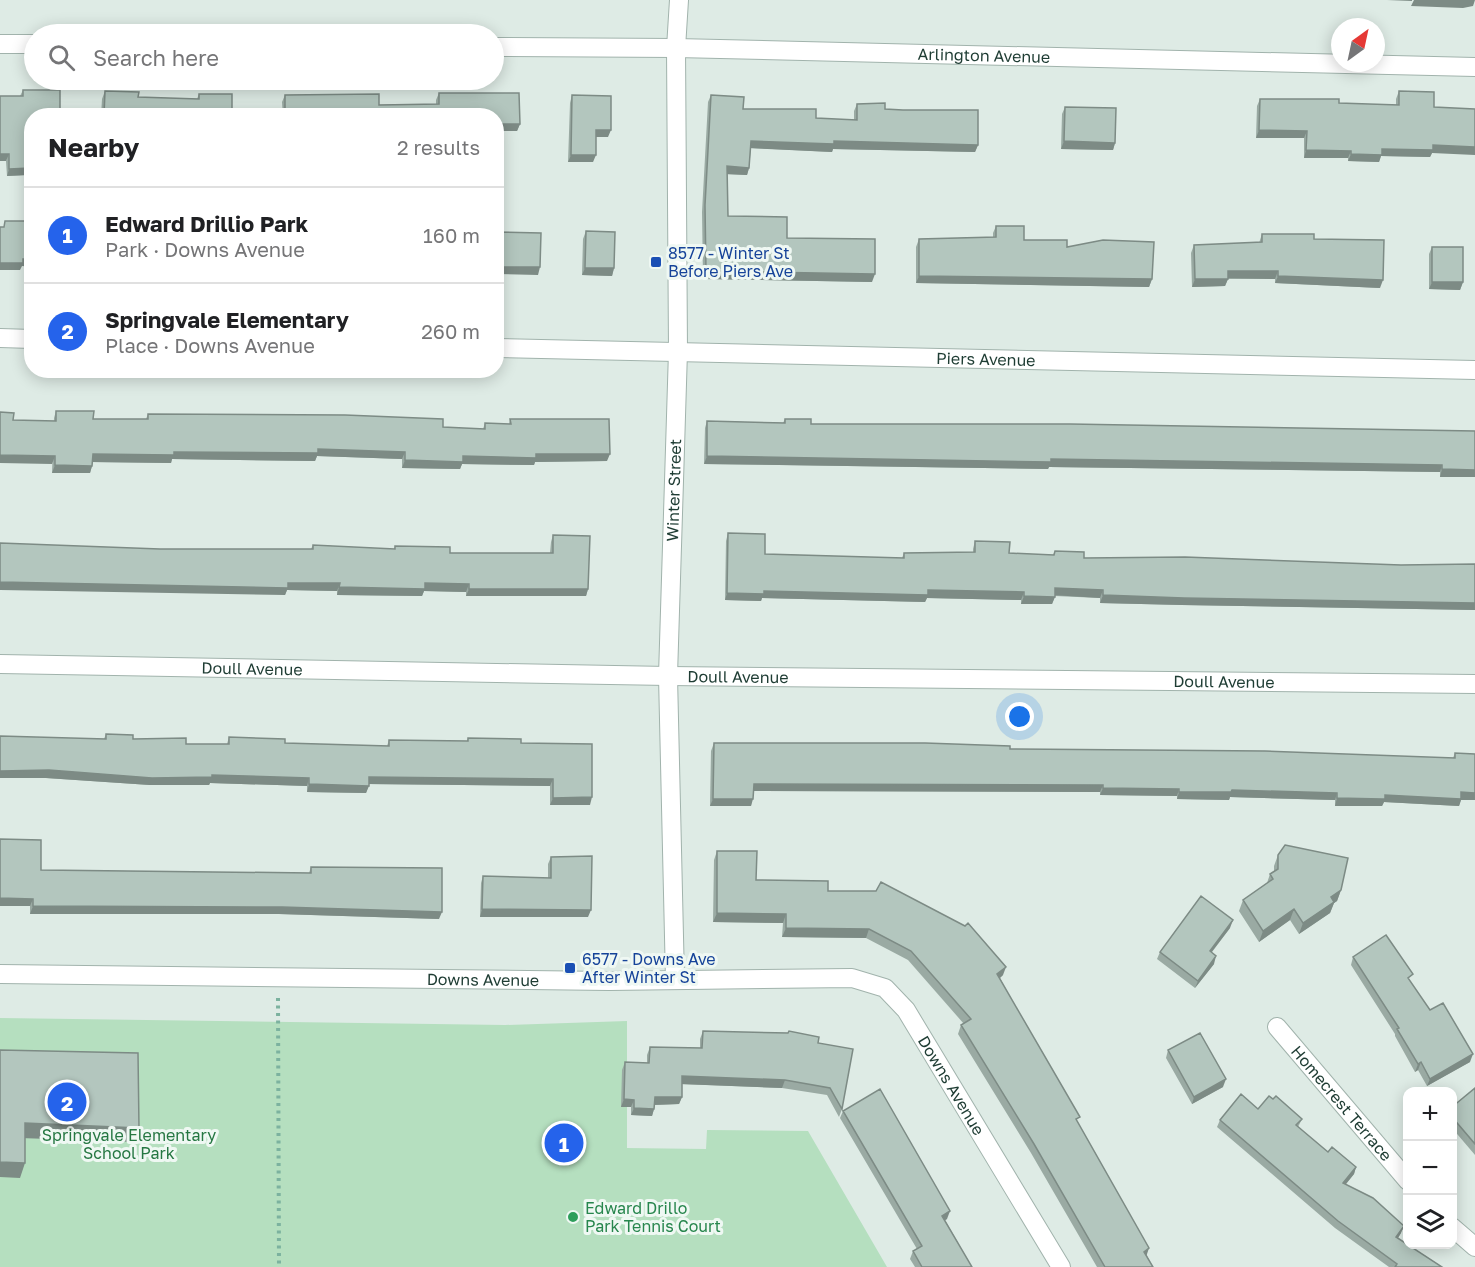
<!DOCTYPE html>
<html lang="en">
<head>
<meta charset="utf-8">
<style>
	:root { --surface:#fff; --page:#f6f6f6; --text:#202124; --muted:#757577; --line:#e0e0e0; --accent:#2563eb }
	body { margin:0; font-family:"Golos Text",sans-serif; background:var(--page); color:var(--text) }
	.controls { position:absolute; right:18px; bottom:18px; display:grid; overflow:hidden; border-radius:12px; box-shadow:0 3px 15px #0003 }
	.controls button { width:54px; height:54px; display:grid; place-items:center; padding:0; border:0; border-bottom:2px solid var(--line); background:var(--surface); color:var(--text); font:30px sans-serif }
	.compass { position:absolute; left:1331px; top:18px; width:54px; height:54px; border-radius:50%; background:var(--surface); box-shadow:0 3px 15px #0003; rotate:33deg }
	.you { position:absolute; left:1020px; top:717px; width:21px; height:21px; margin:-15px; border:4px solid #fff; border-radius:50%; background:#1a73e8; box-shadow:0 0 0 9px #1a73e833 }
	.badge { display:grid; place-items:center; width:39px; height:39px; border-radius:50%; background:var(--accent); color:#fff; font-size:20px; font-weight:700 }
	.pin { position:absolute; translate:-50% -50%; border:3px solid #fff; box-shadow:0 2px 6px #0006 }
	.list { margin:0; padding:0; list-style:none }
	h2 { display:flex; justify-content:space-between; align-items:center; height:78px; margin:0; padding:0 24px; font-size:26px }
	h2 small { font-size:20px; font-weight:400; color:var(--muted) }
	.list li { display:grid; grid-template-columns:39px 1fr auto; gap:18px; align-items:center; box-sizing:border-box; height:96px; padding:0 24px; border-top:2px solid var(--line) }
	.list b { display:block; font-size:22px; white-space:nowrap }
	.list p { margin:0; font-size:20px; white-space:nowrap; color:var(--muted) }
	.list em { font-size:20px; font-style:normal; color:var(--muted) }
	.icon { flex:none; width:33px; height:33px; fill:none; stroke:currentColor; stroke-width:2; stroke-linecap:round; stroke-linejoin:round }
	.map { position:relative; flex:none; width:1475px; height:1267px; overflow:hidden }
	.search { position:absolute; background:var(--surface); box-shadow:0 3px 15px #0003; left:24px; top:24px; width:480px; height:66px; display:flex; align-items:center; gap:15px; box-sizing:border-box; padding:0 21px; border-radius:33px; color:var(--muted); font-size:22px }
	.panel { position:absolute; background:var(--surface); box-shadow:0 3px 15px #0003; left:24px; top:108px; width:480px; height:270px; border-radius:24px }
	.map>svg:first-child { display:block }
	.green { fill:#b5dfbf }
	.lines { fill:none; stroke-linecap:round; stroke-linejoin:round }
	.minor-casing { stroke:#a1b3ac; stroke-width:20 }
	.path { stroke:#7cb29f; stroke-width:4; stroke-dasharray:3 4.5; stroke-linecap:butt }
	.minor { stroke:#fff; stroke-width:18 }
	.wall { fill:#9aaaa3 }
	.shaded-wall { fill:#7d8b85 }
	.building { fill:#b3c6be; stroke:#7d8b85; stroke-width:1.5 }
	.transit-dot { fill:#1a4fb4; stroke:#eff8f3; stroke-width:2 }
	.leisure-dot { fill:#2e9e5b; stroke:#eff8f3; stroke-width:2 }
	.labels { text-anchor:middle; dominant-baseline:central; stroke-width:6; stroke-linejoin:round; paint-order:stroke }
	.street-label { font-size:16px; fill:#1e3c33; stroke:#eff8f3 }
	.transit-label { font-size:16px; fill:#164399; stroke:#eff8f3; text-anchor:start }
	.park-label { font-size:16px; fill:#257742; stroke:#eff8f3 }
	.leisure-label { font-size:16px; fill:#27864d; stroke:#eff8f3; text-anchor:start }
</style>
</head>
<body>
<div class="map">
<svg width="1475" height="1267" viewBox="0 0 1475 1267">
	<rect width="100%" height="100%" fill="#deebe5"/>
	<path class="green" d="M 0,1018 L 505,1025 L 627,1021 L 627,1148 L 706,1149 L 707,1130 L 808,1131 L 887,1267 L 0,1267 Z"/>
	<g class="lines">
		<g class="minor-casing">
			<g id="minor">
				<path d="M 0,44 L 34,44"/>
				<path id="s1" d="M 494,47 L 676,48 L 1475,67"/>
				<path d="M 0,338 L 32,339"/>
				<path id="s2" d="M 496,348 L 1475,370"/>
				<path id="s3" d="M 0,664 L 668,676 L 1475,684"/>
				<path id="s4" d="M 0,974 L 609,981 L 852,978 L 885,988 L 906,1010 L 1061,1267"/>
				<path id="s5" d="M 675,980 L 668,676 L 678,351 L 676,48 L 679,0"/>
				<path id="s6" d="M 1277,1027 L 1408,1181"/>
				<path d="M 1452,1227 L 1475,1247"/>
			</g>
		</g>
		<path class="path" d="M 278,998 L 279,1267"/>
		<use href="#minor" class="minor"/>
	</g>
	<path class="wall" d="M 23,90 L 32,131 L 30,131 L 27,175 L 7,176 L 6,161 L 20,96 Z
		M 105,91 L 138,97 L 197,99 L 199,94 L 232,116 L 101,116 L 102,99 Z
		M 1399,91 L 1432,153 L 1430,157 L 1381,156 L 1379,162 L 1348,161 L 1348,158 L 1304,158 L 1304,138 L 1256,138 L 1257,106 L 1260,99 L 1339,103 L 1396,105 L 1396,99 Z
		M 439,93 L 520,124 L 517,131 L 496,131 L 496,116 L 283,116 L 282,102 L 285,95 L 379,105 L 436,104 L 436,100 Z
		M 572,95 L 608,137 L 596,137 L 593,162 L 568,162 L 570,103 Z
		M 711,95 L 743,109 L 816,118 L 854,120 L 854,111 L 857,104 L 885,109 L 978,145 L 975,152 L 833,149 L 832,152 L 751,148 L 749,168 L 747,175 L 727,174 L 728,216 L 787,238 L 872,282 L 703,279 L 702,212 L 708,102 Z
		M 1065,107 L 1115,143 L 1113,150 L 1061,149 L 1062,114 Z
		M 996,226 L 1024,240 L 1067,247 L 1152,279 L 1149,287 L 916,283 L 916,247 L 919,239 L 993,237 L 993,233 Z
		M 586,231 L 614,268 L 612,276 L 582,275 L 583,239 Z
		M 1262,234 L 1314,239 L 1380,288 L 1275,283 L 1275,279 L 1228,279 L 1225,286 L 1192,287 L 1191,253 L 1194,245 L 1259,243 Z
		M 1432,247 L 1463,282 L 1460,290 L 1429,289 L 1429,254 Z
		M 56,411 L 93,419 L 146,419 L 148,414 L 483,429 L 485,423 L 509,424 L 510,419 L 607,461 L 535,462 L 534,465 L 462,464 L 460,469 L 402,468 L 402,459 L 317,456 L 315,461 L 172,459 L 171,463 L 93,462 L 92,466 L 90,473 L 52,473 L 54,418 Z
		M 785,419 L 811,424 L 1475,431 L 1475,477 L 1440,477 L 1440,472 L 1049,467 L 1048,469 L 704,464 L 705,428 L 707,421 L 783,423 Z
		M 728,533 L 765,554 L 902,558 L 904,553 L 973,552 L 973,549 L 975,541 L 1009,553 L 1053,555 L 1055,551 L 1084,558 L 1401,565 L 1475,564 L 1475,610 L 1182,605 L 1100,603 L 1100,598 L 1055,596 L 1052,604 L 1021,604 L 1021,600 L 927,598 L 925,602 L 762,598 L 761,601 L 725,600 L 726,541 Z
		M 553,535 L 588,589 L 586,596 L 466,596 L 466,592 L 424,591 L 422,596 L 337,595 L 337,591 L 287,590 L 285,595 L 160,549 L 311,549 L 313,545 L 394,549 L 395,546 L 450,553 L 550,553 L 551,542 Z
		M 106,734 L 133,739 L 186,744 L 227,744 L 229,737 L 285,743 L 387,746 L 389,740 L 467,741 L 468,738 L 521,743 L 590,805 L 550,805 L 550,786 L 369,784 L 366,793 L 307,792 L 307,786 L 210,783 L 209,785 L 150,785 L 46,778 L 104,739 Z
		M 714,743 L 1453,758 L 1455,753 L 1475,754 L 1475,800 L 1461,800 L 1459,806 L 1384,802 L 1382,806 L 1335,806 L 1335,800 L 1230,797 L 1229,800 L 1177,799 L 1177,796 L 1100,795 L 1100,792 L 753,791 L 751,806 L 710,806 L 711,751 Z
		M 0,839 L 41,870 L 309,873 L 311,867 L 439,919 L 279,914 L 30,914 L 30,906 L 0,906 Z
		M 717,851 L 756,880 L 828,891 L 1003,975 L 1000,978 L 1078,1123 L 1153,1267 L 1097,1267 L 1031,1153 L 958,1034 L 961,1025 L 964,1024 L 908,960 L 866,938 L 782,937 L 783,923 L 713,922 L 714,860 Z
		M 1278,855 L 1341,890 L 1337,901 L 1334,903 L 1330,913 L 1299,934 L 1290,920 L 1259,942 L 1239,911 L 1243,900 L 1267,883 L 1270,874 L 1274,871 L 1274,866 Z
		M 551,857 L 588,917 L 480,917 L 481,883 L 483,876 L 548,878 L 548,864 Z
		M 1230,928 L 1212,952 L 1214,964 L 1195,988 L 1157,959 L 1160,952 Z
		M 1353,957 L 1410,982 L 1430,1010 L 1470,1062 L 1427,1086 L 1418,1070 L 1415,1072 L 1395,1036 L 1395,1034 L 1351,965 Z
		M 703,1031 L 818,1043 L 842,1109 L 839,1117 L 827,1095 L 782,1088 L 682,1084 L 682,1097 L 679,1104 L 655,1105 L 654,1109 L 652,1116 L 631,1115 L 631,1107 L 621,1107 L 622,1070 L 625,1062 L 647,1063 L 647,1055 L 650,1047 L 700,1048 L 700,1039 Z
		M 1168,1050 L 1223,1087 L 1192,1104 L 1166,1058 Z
		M 1475,1088 L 1475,1155 L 1452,1128 L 1452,1107 Z
		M 1273,1099 L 1302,1119 L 1298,1127 L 1328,1152 L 1356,1167 L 1354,1174 L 1346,1184 L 1401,1233 L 1398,1238 L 1442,1267 L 1389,1267 L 1335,1228 L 1217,1127 L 1220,1120 L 1258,1109 Z
		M 843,1111 L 947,1219 L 945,1220 L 972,1267 L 915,1267 L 910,1259 L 913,1251 L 917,1249 L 840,1118 Z"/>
	<path class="shaded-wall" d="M 1387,0 L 1412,0 L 1412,1 Z
		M 1414,0 L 1475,0 L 1473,6 L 1463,8 L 1411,6 Z
		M 496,124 L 520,124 L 517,131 L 496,131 Z
		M 596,130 L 611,130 L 608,137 L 594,137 Z
		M 1259,130 L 1307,131 L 1304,138 L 1256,138 Z
		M 751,141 L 834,141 L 978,145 L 975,152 L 833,149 L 832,152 L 748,148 Z
		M 1064,141 L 1115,143 L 1113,150 L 1061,149 Z
		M 1433,145 L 1475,147 L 1475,155 L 1432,153 L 1430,157 L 1381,156 L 1379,162 L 1348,161 L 1351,154 L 1382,149 Z
		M 1306,150 L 1351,151 L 1348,158 L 1304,158 Z
		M 0,154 L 9,154 L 6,161 L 0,161 Z
		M 571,155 L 596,155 L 593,162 L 568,162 Z
		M 727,166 L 749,168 L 747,175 L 724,174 Z
		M 30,168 L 27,175 L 7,176 L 9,169 Z
		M 23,259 L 32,259 L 32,267 L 22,266 L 20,270 L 0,270 L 0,263 Z
		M 496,267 L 540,267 L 538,275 L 496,274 Z
		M 585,268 L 614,268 L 612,276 L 582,275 Z
		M 706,271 L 875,274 L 872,282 L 703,279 Z
		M 1228,271 L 1278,271 L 1275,279 L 1225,278 Z
		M 919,276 L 1152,279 L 1149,287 L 916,283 Z
		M 1278,276 L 1383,280 L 1380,288 L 1275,283 Z
		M 1195,279 L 1228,279 L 1225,286 L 1192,287 Z
		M 1432,282 L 1463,282 L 1460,290 L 1429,289 Z
		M 318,449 L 405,452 L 402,459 L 317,456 L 315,461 L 172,459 L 171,463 L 90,462 L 93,454 Z
		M 536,454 L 610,454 L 607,461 L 535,462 L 534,465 L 462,464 L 460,469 L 402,468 L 405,460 L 463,456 Z
		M 0,455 L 55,456 L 52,464 L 0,463 Z
		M 707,456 L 1051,459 L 1442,465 L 1440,472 L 1049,467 L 1048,469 L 704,464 Z
		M 55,465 L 92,466 L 90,473 L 52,473 Z
		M 1442,469 L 1475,470 L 1475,477 L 1440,477 Z
		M 0,582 L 288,583 L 340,583 L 337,591 L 287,590 L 285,595 L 0,590 Z
		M 425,583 L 469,584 L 466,592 L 424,591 L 422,596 L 337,595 L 339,587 Z
		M 1055,588 L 1103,590 L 1100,598 L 1052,595 Z
		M 469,589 L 588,589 L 586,596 L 466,596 Z
		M 928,590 L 1024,592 L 1021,600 L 927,598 L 925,602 L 762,598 L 761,601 L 725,600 L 727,593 L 764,591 Z
		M 1103,595 L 1475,603 L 1475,610 L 1182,605 L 1100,603 Z
		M 1024,596 L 1055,597 L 1052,604 L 1021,604 Z
		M 49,770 L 212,775 L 309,778 L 307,786 L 210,783 L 209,785 L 150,785 L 46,778 L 0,778 L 0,771 Z
		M 369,777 L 553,779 L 550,786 L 366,784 Z
		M 309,784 L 369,786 L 366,793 L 307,792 Z
		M 754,784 L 1103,785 L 1100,792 L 751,791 Z
		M 1103,788 L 1179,789 L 1177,796 L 1100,795 Z
		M 1232,790 L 1337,793 L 1335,800 L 1230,797 L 1229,800 L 1177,799 L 1179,792 Z
		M 1461,792 L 1475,793 L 1475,800 L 1461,800 L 1459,806 L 1384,802 L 1382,806 L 1335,806 L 1337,798 L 1385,795 Z
		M 592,797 L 590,805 L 550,805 L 553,798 Z
		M 713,799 L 753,799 L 751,806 L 710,806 Z
		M 1341,890 L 1337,901 L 1334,903 L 1330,913 L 1299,934 L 1303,923 L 1331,897 Z
		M 0,898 L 33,899 L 30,906 L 0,906 Z
		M 33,906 L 282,907 L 442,912 L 439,919 L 279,914 L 30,914 Z
		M 482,909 L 591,910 L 588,917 L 480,917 Z
		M 1294,909 L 1290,920 L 1259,942 L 1263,931 Z
		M 717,913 L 786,914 L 783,923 L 713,922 Z
		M 1233,920 L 1230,928 L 1207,958 L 1210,951 Z
		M 786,928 L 869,929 L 866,938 L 782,937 Z
		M 1216,956 L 1214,964 L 1195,988 L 1198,981 Z
		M 1006,967 L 1003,975 L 994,983 L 997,974 Z
		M 1473,1054 L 1470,1062 L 1427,1086 L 1430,1079 Z
		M 1421,1062 L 1418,1070 L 1415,1072 L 1418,1064 Z
		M 682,1076 L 785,1080 L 782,1088 L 679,1084 Z
		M 1226,1079 L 1223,1087 L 1192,1104 L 1194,1097 Z
		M 655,1097 L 682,1097 L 679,1104 L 652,1105 Z
		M 624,1099 L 634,1100 L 631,1107 L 621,1107 Z
		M 634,1108 L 654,1109 L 652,1116 L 631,1115 Z
		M 25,1123 L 139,1128 L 134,1142 L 20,1138 Z
		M 0,1162 L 25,1163 L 20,1178 L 0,1177 Z
		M 1356,1167 L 1354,1174 L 1341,1190 L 1343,1183 Z
		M 950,1211 L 947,1219 L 940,1223 L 942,1216 Z
		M 1404,1226 L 1401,1233 L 1394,1244 L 1396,1237 Z
		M 1149,1248 L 1146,1257 L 1144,1252 Z"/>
	<path class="building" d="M 23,90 L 60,90 L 60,116 L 32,116 L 32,124 L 30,124 L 30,168 L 9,169 L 9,154 L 0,154 L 0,96 L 23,96 Z
		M 105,91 L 139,92 L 138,97 L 199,99 L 199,94 L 232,94 L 232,116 L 104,116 Z
		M 1399,91 L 1434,92 L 1434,107 L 1475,109 L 1475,147 L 1433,145 L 1433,150 L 1382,149 L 1382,155 L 1351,154 L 1351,151 L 1306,150 L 1307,131 L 1259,130 L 1260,99 L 1339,99 L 1339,103 L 1399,105 Z
		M 439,93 L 519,93 L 520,124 L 496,124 L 496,116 L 285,116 L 285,95 L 379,94 L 379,105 L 439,104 Z
		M 572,95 L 611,96 L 611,130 L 596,130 L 596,155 L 571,155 Z
		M 711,95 L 744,97 L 743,109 L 816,109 L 816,118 L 857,120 L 857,104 L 885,103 L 885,109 L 903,110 L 978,110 L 978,145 L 834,141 L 834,144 L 751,141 L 749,168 L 727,166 L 728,216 L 787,217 L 787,238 L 875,239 L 875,274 L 706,271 L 705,205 Z
		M 1065,107 L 1116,108 L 1115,143 L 1064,141 Z
		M 5,221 L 32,221 L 32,259 L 23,259 L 23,263 L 0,263 L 0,227 L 4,227 Z
		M 996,226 L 1024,226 L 1024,240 L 1067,240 L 1067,247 L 1103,240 L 1154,242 L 1152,279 L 919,276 L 919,239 L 996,237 Z
		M 586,231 L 615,232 L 614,268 L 585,268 Z
		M 496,232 L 541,233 L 540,267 L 496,267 Z
		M 1262,234 L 1314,234 L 1314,239 L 1384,240 L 1383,280 L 1278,276 L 1278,271 L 1228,271 L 1228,279 L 1195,279 L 1194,245 L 1262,242 Z
		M 1432,247 L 1463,247 L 1463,282 L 1432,282 Z
		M 56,411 L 94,411 L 93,419 L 148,419 L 148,414 L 345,415 L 443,419 L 443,427 L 485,429 L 485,423 L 511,424 L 510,419 L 609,419 L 610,454 L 536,454 L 536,458 L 463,456 L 463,462 L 405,460 L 405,452 L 318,449 L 318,453 L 174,452 L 174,455 L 93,454 L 92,466 L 55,465 L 55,456 L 0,455 L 0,412 L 14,413 L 13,420 L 56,421 Z
		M 785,419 L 811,419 L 811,424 L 1070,424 L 1475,431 L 1475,470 L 1442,469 L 1442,465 L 1051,459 L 1051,462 L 707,456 L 707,421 L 785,423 Z
		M 728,533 L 765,534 L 765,554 L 904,558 L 904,553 L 975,552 L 975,541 L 1010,542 L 1009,553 L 1054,555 L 1055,551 L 1084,552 L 1084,558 L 1185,557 L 1401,565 L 1475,564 L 1475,603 L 1184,598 L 1103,595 L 1103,590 L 1055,588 L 1055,597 L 1024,596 L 1024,592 L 928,590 L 928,595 L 764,591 L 764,594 L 727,593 Z
		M 553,535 L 590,536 L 588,589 L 469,589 L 469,584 L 425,583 L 425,589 L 339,587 L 340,583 L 288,583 L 288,588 L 0,582 L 0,543 L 160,549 L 313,549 L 313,545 L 395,549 L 395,546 L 450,547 L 450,553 L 553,553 Z
		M 106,734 L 133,735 L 133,739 L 186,738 L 186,744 L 229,744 L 229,737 L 285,739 L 285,743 L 389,746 L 389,740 L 468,741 L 468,738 L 521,739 L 521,743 L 592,744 L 592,797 L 553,798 L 553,779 L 369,777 L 369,786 L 309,784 L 309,778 L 212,775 L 212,777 L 152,778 L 49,770 L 0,771 L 0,736 L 106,739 Z
		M 714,743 L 925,743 L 1010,746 L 1010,749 L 1265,751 L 1455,758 L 1455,753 L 1475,754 L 1475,793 L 1461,792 L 1461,799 L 1385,795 L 1385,799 L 1382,799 L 1337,798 L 1337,793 L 1232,790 L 1231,792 L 1179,792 L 1179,789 L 1103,788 L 1103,785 L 754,784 L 753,799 L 713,799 Z
		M 0,839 L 41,840 L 41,870 L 311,873 L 311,867 L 442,868 L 442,912 L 282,907 L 33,906 L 33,899 L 0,898 Z
		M 1285,845 L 1348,858 L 1341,890 L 1331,897 L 1334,902 L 1303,923 L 1294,909 L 1263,931 L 1243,900 L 1273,879 L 1270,874 L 1278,869 L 1278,855 Z
		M 717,851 L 757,851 L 756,880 L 828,881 L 828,891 L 876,891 L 881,882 L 965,926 L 968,923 L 1006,967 L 997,974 L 1080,1117 L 1076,1119 L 1149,1248 L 1144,1252 L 1153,1267 L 1105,1267 L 1034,1144 L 961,1025 L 971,1019 L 911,951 L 869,929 L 786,928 L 786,914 L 717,913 Z
		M 592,856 L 591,910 L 482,909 L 483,876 L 551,878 L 551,857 Z
		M 1201,896 L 1233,920 L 1210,951 L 1216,956 L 1198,981 L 1160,952 Z
		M 1386,935 L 1413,974 L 1408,978 L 1430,1010 L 1443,1003 L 1473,1054 L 1430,1079 L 1421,1062 L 1418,1064 L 1397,1029 L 1399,1028 L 1353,957 Z
		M 703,1031 L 788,1033 L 789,1031 L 819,1037 L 818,1043 L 853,1049 L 842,1109 L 830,1088 L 785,1080 L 682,1076 L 682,1097 L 655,1097 L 654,1109 L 634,1108 L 634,1100 L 624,1099 L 625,1062 L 649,1063 L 650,1047 L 702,1048 Z
		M 1200,1033 L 1226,1079 L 1194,1097 L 1168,1050 Z
		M 0,1050 L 138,1053 L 139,1128 L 25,1123 L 25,1163 L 0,1162 Z
		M 1475,1088 L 1475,1144 L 1452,1117 L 1452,1107 Z
		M 880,1089 L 950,1211 L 942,1216 L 972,1267 L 922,1267 L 913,1251 L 922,1246 L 843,1111 Z
		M 1241,1094 L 1258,1109 L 1269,1096 L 1273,1099 L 1276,1096 L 1302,1119 L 1296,1125 L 1328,1152 L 1332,1147 L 1356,1167 L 1343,1183 L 1373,1198 L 1404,1226 L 1396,1237 L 1442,1267 L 1395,1267 L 1397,1264 L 1338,1221 L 1220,1120 Z"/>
	<g class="transit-dot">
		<rect x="650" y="256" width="12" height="12" rx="3"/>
		<rect x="564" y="962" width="12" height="12" rx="3"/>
	</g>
	<circle class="leisure-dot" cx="573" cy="1217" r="6"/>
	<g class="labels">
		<g class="street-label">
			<text stroke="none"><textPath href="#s1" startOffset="490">Arlington Avenue</textPath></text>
			<text stroke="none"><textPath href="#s2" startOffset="490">Piers Avenue</textPath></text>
			<text stroke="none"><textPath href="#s5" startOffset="490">Winter Street</textPath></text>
			<text stroke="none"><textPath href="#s3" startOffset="252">Doull Avenue</textPath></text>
			<text stroke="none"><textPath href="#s3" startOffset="738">Doull Avenue</textPath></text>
			<text stroke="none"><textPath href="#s3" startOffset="1224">Doull Avenue</textPath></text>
			<text stroke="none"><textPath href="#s4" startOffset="483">Downs Avenue</textPath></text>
			<text stroke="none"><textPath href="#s4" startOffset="1005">Downs Avenue</textPath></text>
			<text stroke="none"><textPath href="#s6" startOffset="100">Homecrest Terrace</textPath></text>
		</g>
		<g class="transit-label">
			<text x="668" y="253">8577 - Winter St<tspan x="668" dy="18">Before Piers Ave</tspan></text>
			<text x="582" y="959">6577 - Downs Ave<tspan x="582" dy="18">After Winter St</tspan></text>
		</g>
		<g class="park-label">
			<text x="129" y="1135">Springvale Elementary<tspan x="129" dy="18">School Park</tspan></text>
		</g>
		<g class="leisure-label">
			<text x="585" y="1208">Edward Drillo<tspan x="585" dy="18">Park Tennis Court</tspan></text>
		</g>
	</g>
</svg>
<div class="controls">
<button>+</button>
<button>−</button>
<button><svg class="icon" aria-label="layers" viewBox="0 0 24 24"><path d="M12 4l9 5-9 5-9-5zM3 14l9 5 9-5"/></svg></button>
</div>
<svg class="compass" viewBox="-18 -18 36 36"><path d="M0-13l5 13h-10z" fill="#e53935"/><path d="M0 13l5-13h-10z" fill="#757577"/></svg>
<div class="you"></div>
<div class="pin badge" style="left:564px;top:1143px">1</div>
<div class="pin badge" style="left:67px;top:1102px">2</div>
<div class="search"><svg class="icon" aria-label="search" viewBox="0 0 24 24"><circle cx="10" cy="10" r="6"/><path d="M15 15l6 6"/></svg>Search here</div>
<section class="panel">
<h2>Nearby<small>2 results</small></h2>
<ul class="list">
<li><span class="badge">1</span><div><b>Edward Drillio Park</b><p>Park · Downs Avenue</p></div><em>160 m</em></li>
<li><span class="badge">2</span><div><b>Springvale Elementary</b><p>Place · Downs Avenue</p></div><em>260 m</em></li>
</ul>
</section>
</div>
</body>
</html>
